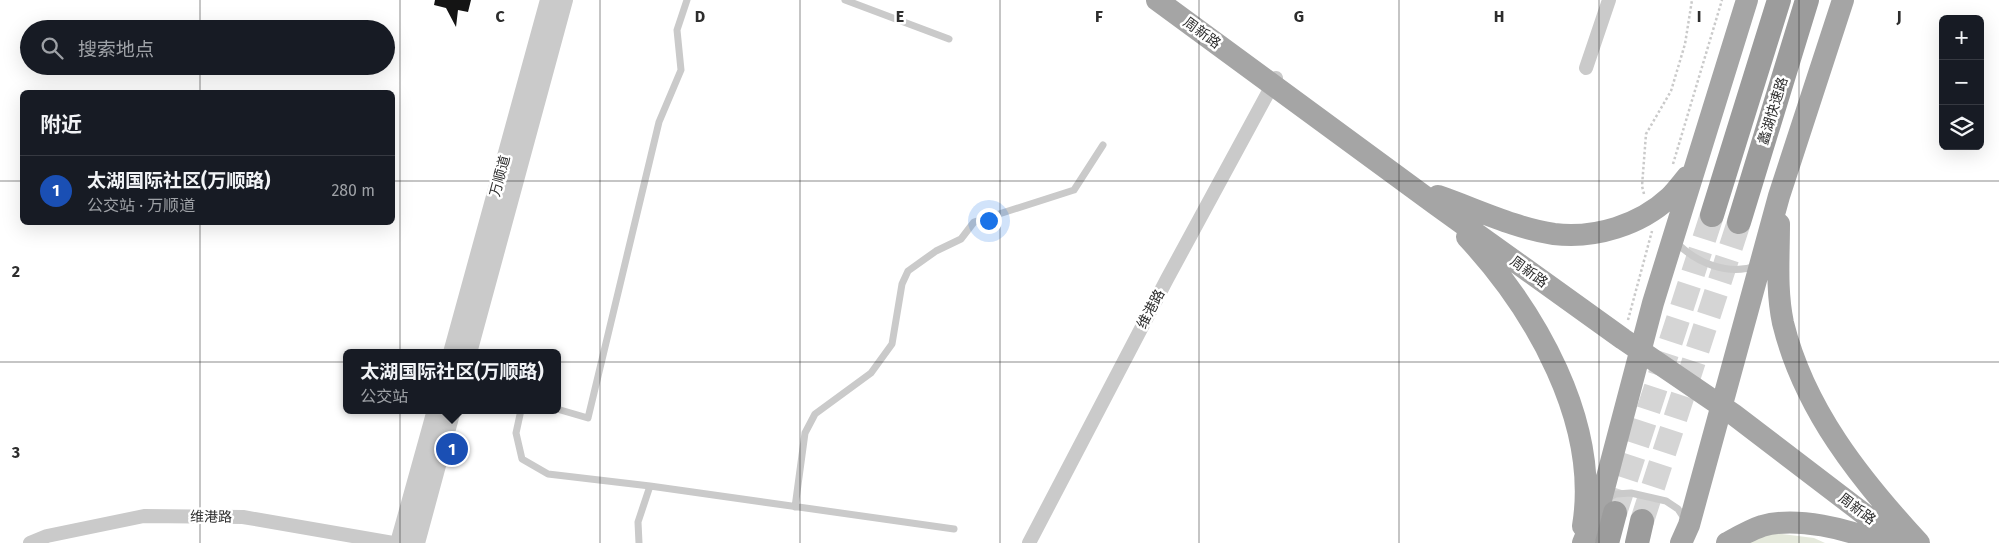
<!DOCTYPE html>
<html lang="zh">
<head>
<meta charset="utf-8">
<style>
	:root { --surface:#171b24; --page:#242831; --text:#f1f3f6; --muted:#9ea1a6; --line:#363941; --accent:#7c3aed }
	body { margin:0; font-family:"Fira Sans","Noto Sans SC",sans-serif; background:var(--page); color:var(--text) }
	.controls { position:absolute; right:15px; top:15px; display:grid; overflow:hidden; border-radius:8px; box-shadow:0 5px 20px #0002 }
	.controls button { width:45px; height:45px; display:grid; place-items:center; padding:0; border:0; border-bottom:1px solid var(--line); background:var(--surface); color:var(--text); font:25px sans-serif }
	.you { position:absolute; left:988px; top:220px; width:18px; height:18px; margin:-12px; border:4px solid #fff; border-radius:50%; background:#1a73e8; box-shadow:0 0 0 8px #1a73e833 }
	.badge { display:grid; place-items:center; width:32px; height:32px; border-radius:50%; background:var(--accent); color:#fff; font-size:16px; font-weight:700 }
	.pin { position:absolute; translate:-50% -50%; border:2px solid #fff; box-shadow:0 1px 5px #0006 }
	.popup { position:absolute; left:343px; top:349px; width:218px; height:65px; box-sizing:border-box; display:grid; place-content:center; border-radius:8px; background:var(--surface); filter:drop-shadow(0 1px 4px #0005); font-size:16px; white-space:nowrap; color:var(--muted) }
	.popup b { font-size:19px; color:var(--text) }
	.popup::after { content:''; position:absolute; left:50%; top:100%; margin-left:-10px; border:10px solid transparent; border-top-color:var(--surface) }
	.list { margin:0; padding:0; list-style:none }
	h2 { display:flex; justify-content:space-between; align-items:center; height:65px; margin:0; padding:0 20px; font-size:21px }
	h2 small { font-size:16px; font-weight:400; color:var(--muted) }
	.list li { display:grid; grid-template-columns:32px 1fr auto; gap:15px; align-items:center; box-sizing:border-box; height:70px; padding:0 20px; border-top:1px solid var(--line) }
	.list b { display:block; font-size:19px; white-space:nowrap }
	.list p { margin:0; font-size:16px; white-space:nowrap; color:var(--muted) }
	.list em { font-size:16px; font-style:normal; color:var(--muted) }
	.icon { flex:none; width:28px; height:28px; fill:none; stroke:currentColor; stroke-width:2; stroke-linecap:round; stroke-linejoin:round }
	.map { position:relative; flex:none; width:1999px; height:543px; overflow:hidden }
	.search { position:absolute; background:var(--surface); box-shadow:0 5px 20px #0002; left:20px; top:20px; width:375px; height:55px; display:flex; align-items:center; gap:12px; box-sizing:border-box; padding:0 18px; border-radius:28px; color:var(--muted); font-size:19px }
	.panel { position:absolute; background:var(--surface); box-shadow:0 5px 20px #0002; left:20px; top:90px; width:375px; height:135px; border-radius:8px }
	.map>svg:first-child { display:block }
	.green { fill:#e5e9dc }
	.building { fill:#141414 }
	.lines { fill:none; stroke-linecap:round; stroke-linejoin:round }
	.trunk-tunnel { stroke:#d5d5d5; stroke-width:24; stroke-dasharray:24 12; stroke-linecap:butt }
	.path { stroke:#cacaca; stroke-width:2.5; stroke-dasharray:2.5 2.5; stroke-linecap:butt }
	.service { stroke:#cacaca; stroke-width:7 }
	.minor { stroke:#cacaca; stroke-width:14 }
	.tertiary { stroke:#cacaca; stroke-width:18 }
	.primary { stroke:#a5a5a5; stroke-width:22 }
	.trunk { stroke:#9c9c9c; stroke-width:24 }
	.grid { fill:none; stroke:#2d2d2d; stroke-width:1; stroke-opacity:0.55 }
	.labels { text-anchor:middle; dominant-baseline:central; stroke-width:5; stroke-linejoin:round; paint-order:stroke }
	.street-label { font-size:14px; fill:#2d2d2d; stroke:#fff }
	.grid-label { font-size:16px; text-anchor:middle; font-weight:bold; fill:#2d2d2d; stroke:#fff; stroke-width:5; stroke-linejoin:round; paint-order:stroke }
</style>
</head>
<body>
<div class="map">
<svg width="1999" height="543" viewBox="0 0 1999 543">
	<rect width="100%" height="100%" fill="#fff"/>
	<path class="green" d="M 1774,533 L 1814,538 L 1825,543 L 1744,543 Z"/>
	<path class="building" d="M 435,0 L 471,0 L 468,12 L 458,10 L 456,27 L 446,8 L 434,5 Z"/>
	<g class="lines">
		<path class="trunk-tunnel" d="M 1615,513 L 1712,215
			M 1642,521 L 1739,222"/>
		<path class="path" d="M 1673,164 L 1722,0
			M 1644,194 L 1642,186 L 1646,134 L 1671,91 L 1685,44 L 1692,0
			M 1628,320 L 1652,231"/>
		<path class="service" d="M 845,0 L 949,39
			M 1676,242 C 1696,263 1728,276 1756,266
			M 557,409 L 588,418 L 659,122 L 681,70 L 677,30 L 687,0
			M 521,410 L 516,433 L 522,459 L 548,474 L 650,486 L 638,522 L 639,543
			M 650,486 L 954,529
			M 1607,498 L 1616,494 L 1631,493 L 1666,501 L 1678,509 L 1686,521
			M 795,507 L 805,433 L 815,414 L 871,373 L 892,344 L 902,284 L 908,271 L 936,251 L 961,239 L 974,222 L 1074,190 L 1103,145"/>
		<path class="minor" d="M 1586,68 L 1609,0
			M 30,543 L 47,536 L 144,516 L 243,517 L 393,543
			M 1029,543 L 1167,279 L 1276,78"/>
		<path class="tertiary" d="M 452,353 L 549,0
			M 468,353 L 564,0
			M 399,543 L 436,410
			M 416,543 L 452,410"/>
		<path class="primary" d="M 1157,0 L 1435,204 L 1623,339 L 1733,414 L 1902,543
			M 1438,196 C 1476,209 1514,228 1554,234 C 1595,239 1640,225 1670,197 C 1676,191 1682,183 1687,177
			M 1779,224 C 1779,257 1776,290 1783,323 C 1804,409 1860,479 1919,543
			M 1467,237 C 1535,310 1600,422 1583,526
			M 1583,543 L 1601,500 L 1653,303 L 1747,0
			M 1681,543 L 1689,525 L 1779,196 L 1843,0
			M 1727,543 C 1738,537 1750,530 1762,526 C 1796,516 1849,529 1880,543"/>
		<path class="trunk" d="M 1712,215 L 1779,0
			M 1739,222 L 1807,0
			M 1607,543 L 1615,513
			M 1637,543 L 1642,521"/>
	</g>
	<path class="grid" d="M 200,0 L 200,29M 400,0 L 400,543M 600,0 L 600,543M 800,0 L 800,543M 1000,0 L 1000,543M 1199,0 L 1199,543M 1399,0 L 1399,543M 1599,0 L 1599,543M 1799,0 L 1799,543M 200,66 L 200,92M 0,181 L 22,181M 392,181 L 1999,181M 200,222 L 200,543M 0,362 L 1999,362"/>
	<g class="labels">
		<g class="street-label">
			<text transform="translate(1202 33) rotate(36)">周新路</text>
			<text transform="translate(1773 111) rotate(-73)">蠡湖快速路</text>
			<text transform="translate(500 176) rotate(-75)">万顺道</text>
			<text transform="translate(1529 272) rotate(36)">周新路</text>
			<text transform="translate(1151 309) rotate(-62)">维港路</text>
			<text transform="translate(1857 509) rotate(37)">周新路</text>
			<text transform="translate(211 517) rotate(1)">维港路</text>
		</g>
	</g>
	<g class="grid-label">
		<text x="500" y="22">C</text>
		<text x="700" y="22">D</text>
		<text x="900" y="22">E</text>
		<text x="1099" y="22">F</text>
		<text x="1299" y="22">G</text>
		<text x="1499" y="22">H</text>
		<text x="1699" y="22">I</text>
		<text x="1899" y="22">J</text>
		<text x="16" y="277">2</text>
		<text x="16" y="458">3</text>
	</g>
</svg>
<div class="controls">
<button>+</button>
<button>−</button>
<button><svg class="icon" aria-label="layers" viewBox="0 0 24 24"><path d="M12 4l9 5-9 5-9-5zM3 14l9 5 9-5"/></svg></button>
</div>
<div class="you"></div>
<div class="pin badge" style="left:452px;top:449px;background:#1a4fb4">1</div>
<div class="popup"><b>太湖国际社区(万顺路)</b>公交站</div>
<div class="search"><svg class="icon" aria-label="search" viewBox="0 0 24 24"><circle cx="10" cy="10" r="6"/><path d="M15 15l6 6"/></svg>搜索地点</div>
<section class="panel">
<h2>附近<small></small></h2>
<ul class="list">
<li><span class="badge" style="background:#1a4fb4">1</span><div><b>太湖国际社区(万顺路)</b><p>公交站 · 万顺道</p></div><em>280 m</em></li>
</ul>
</section>
</div>
</body>
</html>
